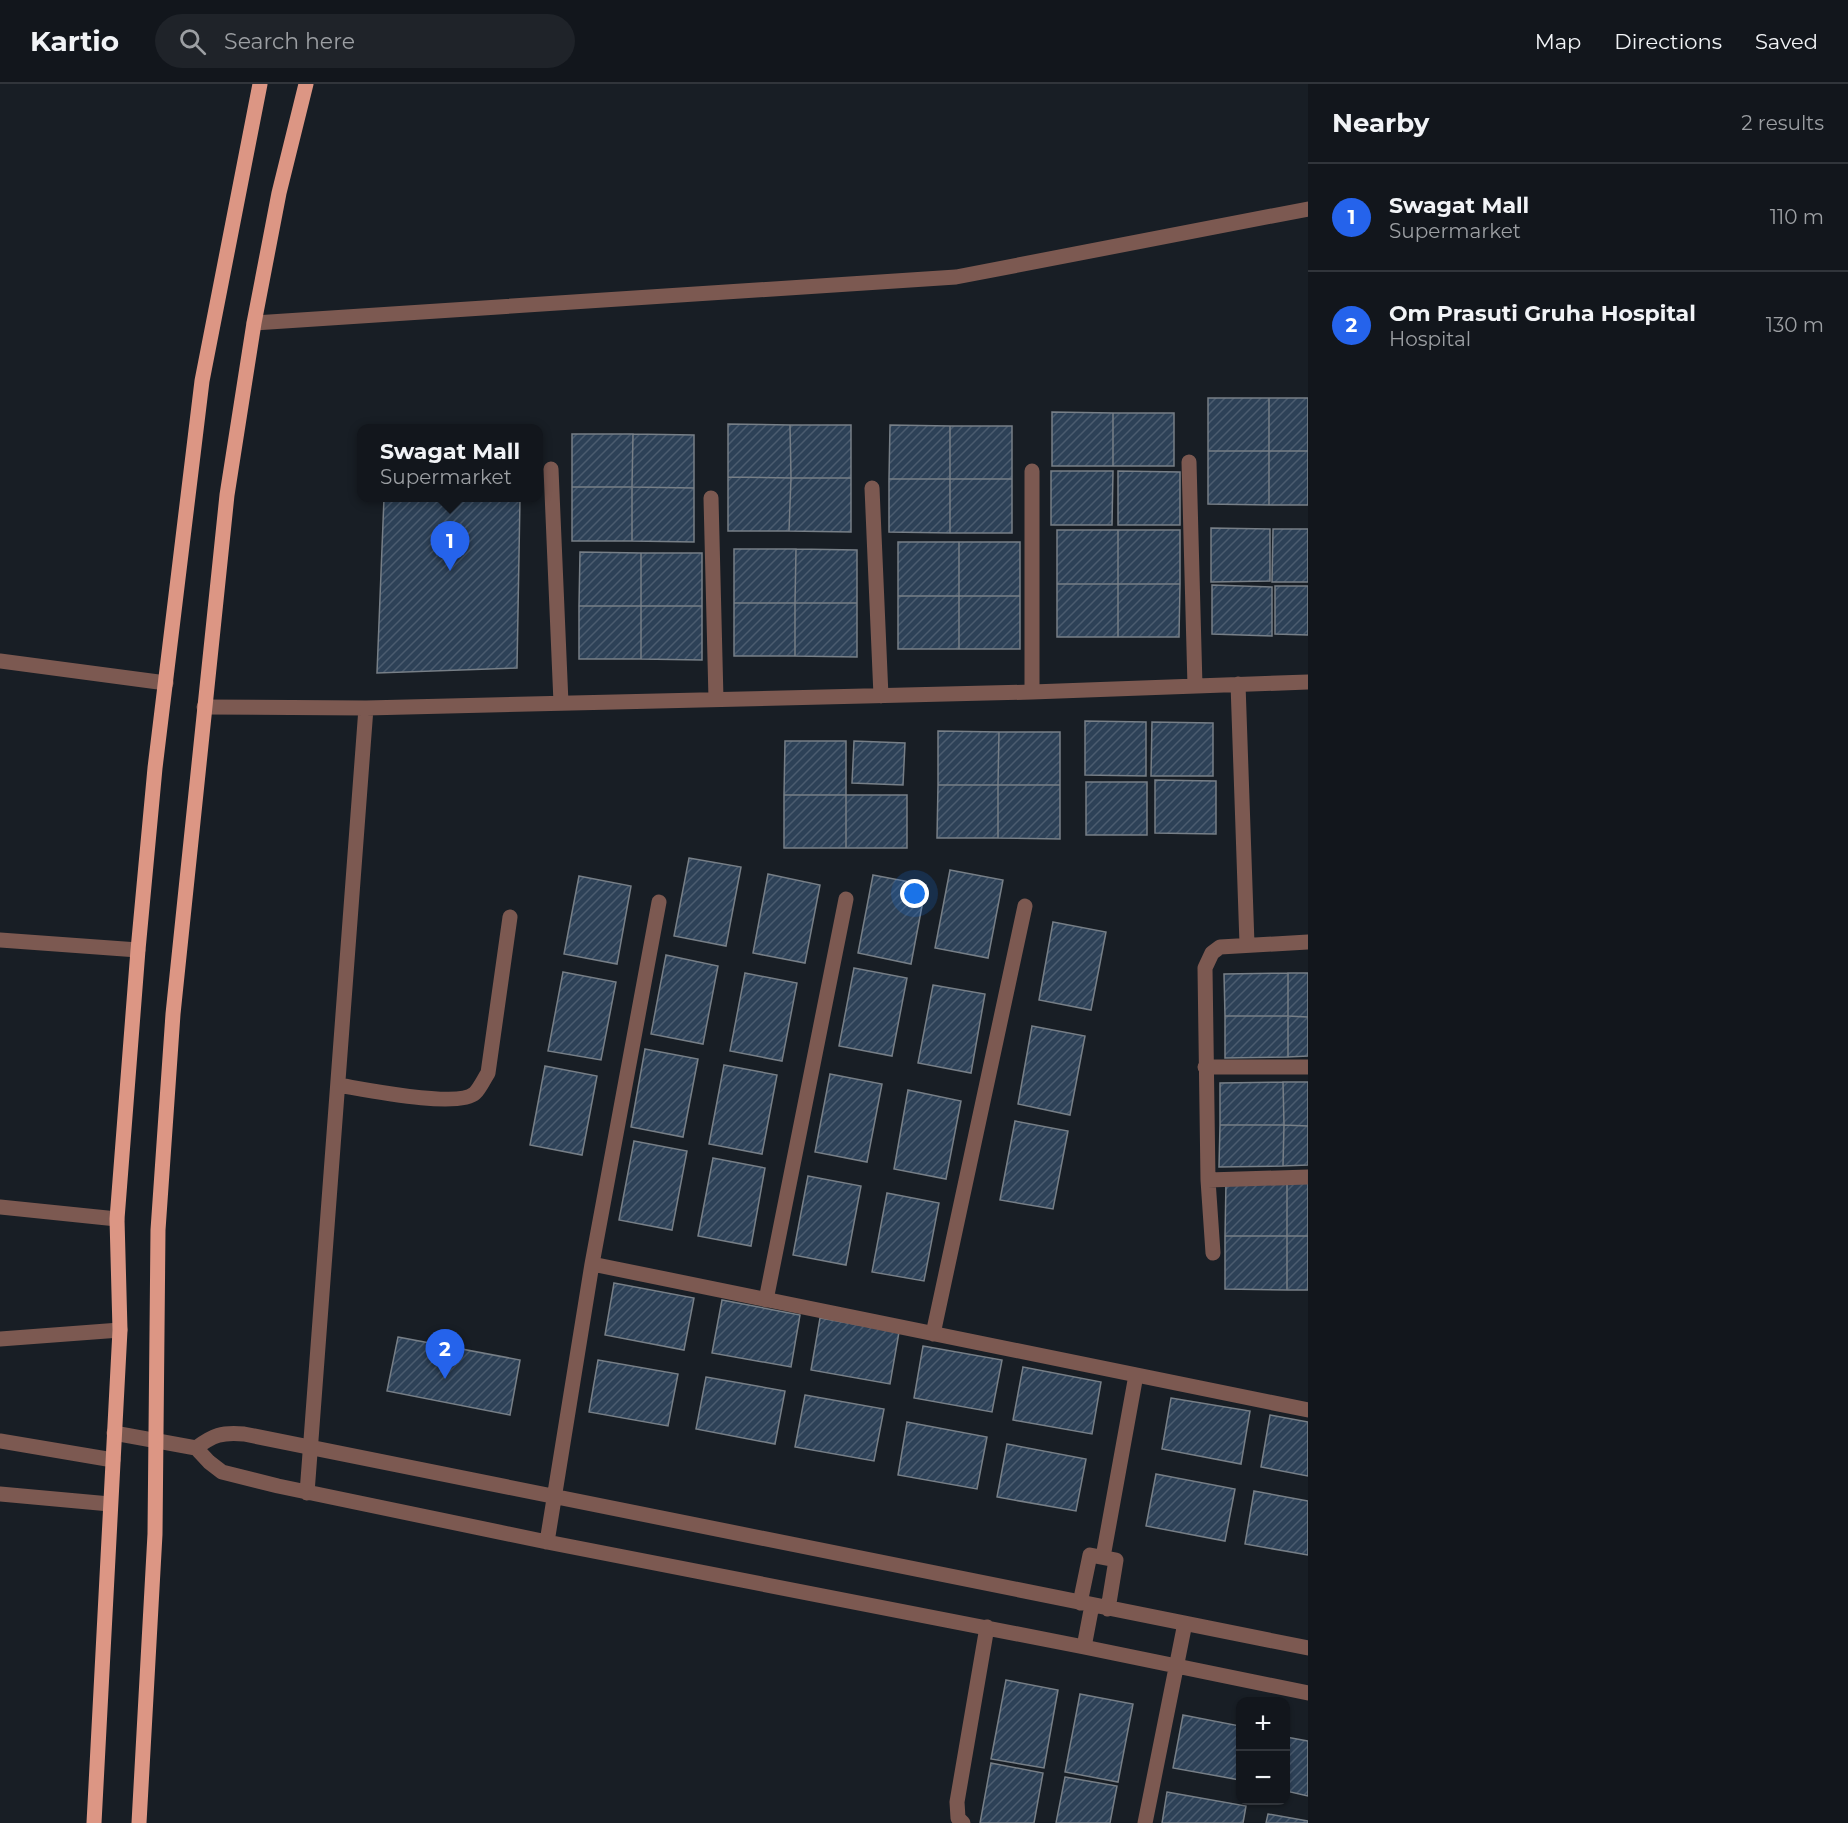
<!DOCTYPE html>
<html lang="en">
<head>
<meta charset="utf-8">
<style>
	:root { --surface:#12161c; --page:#1f2329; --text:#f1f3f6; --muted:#9c9fa3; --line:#31353b; --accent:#2563eb }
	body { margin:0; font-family:Montserrat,sans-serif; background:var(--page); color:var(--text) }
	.controls { position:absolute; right:18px; bottom:18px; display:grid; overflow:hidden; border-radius:12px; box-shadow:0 2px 4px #0004 }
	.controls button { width:54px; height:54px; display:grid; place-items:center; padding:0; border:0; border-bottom:2px solid var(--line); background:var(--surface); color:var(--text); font:30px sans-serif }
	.you { position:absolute; left:915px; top:810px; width:21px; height:21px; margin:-15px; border:4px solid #fff; border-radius:50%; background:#1a73e8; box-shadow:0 0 0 9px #1a73e833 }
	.badge { display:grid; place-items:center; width:39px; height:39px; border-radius:50%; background:var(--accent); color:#fff; font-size:20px; font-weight:700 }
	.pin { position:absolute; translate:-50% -50px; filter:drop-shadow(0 2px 3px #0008) }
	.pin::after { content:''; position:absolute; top:32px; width:21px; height:18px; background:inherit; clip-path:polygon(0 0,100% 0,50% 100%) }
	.popup { position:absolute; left:357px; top:340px; width:186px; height:78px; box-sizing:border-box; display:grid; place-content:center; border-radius:12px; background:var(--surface); filter:drop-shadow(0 2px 4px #0005); font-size:20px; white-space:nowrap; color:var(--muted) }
	.popup b { font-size:22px; color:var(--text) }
	.popup::after { content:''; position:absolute; left:50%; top:100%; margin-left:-12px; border:12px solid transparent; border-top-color:var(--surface) }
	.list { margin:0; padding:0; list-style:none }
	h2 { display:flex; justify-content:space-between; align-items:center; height:78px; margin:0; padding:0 24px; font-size:26px }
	h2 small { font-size:20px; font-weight:400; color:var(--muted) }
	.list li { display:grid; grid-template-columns:39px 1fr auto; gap:18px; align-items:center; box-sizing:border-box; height:108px; padding:0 24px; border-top:2px solid var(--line) }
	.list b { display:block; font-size:22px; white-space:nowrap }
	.list p { margin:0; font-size:20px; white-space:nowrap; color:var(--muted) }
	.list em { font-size:20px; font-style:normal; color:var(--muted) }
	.icon { flex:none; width:33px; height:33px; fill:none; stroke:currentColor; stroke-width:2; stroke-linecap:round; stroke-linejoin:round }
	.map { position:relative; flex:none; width:1308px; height:1739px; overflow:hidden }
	header { display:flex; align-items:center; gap:36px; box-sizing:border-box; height:84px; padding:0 30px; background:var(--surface); border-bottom:2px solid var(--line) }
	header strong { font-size:28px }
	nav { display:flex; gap:33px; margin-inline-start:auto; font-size:21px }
	.search { width:420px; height:54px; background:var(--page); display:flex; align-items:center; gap:15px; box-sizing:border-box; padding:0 21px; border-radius:33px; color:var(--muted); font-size:22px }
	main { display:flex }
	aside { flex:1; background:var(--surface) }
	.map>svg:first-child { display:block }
	.building { fill:url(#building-hatch); stroke:#777f87; stroke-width:1.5 }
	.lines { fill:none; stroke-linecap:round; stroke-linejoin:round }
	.lane { stroke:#7c5951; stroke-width:15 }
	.street { stroke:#7c5951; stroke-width:15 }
	.primary { stroke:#dc9684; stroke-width:15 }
</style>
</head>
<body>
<header>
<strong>Kartio</strong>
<div class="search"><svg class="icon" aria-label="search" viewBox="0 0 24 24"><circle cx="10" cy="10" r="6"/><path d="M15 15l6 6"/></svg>Search here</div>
<nav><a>Map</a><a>Directions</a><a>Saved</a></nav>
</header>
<main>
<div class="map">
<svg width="1308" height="1739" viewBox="0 0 1308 1739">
	<defs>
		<pattern id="building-hatch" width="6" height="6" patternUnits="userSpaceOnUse" patternTransform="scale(1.5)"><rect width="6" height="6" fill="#2d4157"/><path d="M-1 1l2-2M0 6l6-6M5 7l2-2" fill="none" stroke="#4b5c6f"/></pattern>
	</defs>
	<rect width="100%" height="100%" fill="#181e25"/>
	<path class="building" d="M 1208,314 L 1269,314 L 1269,367 L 1208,367 Z
		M 1269,314 L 1308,314 L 1308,367 L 1269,367 Z
		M 1052,328 L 1113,329 L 1113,382 L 1052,382 Z
		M 1113,329 L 1174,329 L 1174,382 L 1113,382 Z
		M 728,340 L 790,341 L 791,394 L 728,393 Z
		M 790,341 L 851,341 L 851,394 L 791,394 Z
		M 890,341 L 950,342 L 950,395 L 889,395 Z
		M 950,342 L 1012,342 L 1012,395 L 950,395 Z
		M 572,350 L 633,350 L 632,403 L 572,403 Z
		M 633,350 L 694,351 L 694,404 L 632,403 Z
		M 1208,367 L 1269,367 L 1269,421 L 1208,420 Z
		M 1269,367 L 1308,367 L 1308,421 L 1269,421 Z
		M 1051,387 L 1113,387 L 1112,441 L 1051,441 Z
		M 1118,387 L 1180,388 L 1180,441 L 1118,441 Z
		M 728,393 L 791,394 L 789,447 L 728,447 Z
		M 791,394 L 851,394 L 851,448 L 789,447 Z
		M 889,395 L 950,395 L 950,449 L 889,448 Z
		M 950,395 L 1012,395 L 1012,449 L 950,449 Z
		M 572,403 L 632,403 L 632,457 L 572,457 Z
		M 632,403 L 694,404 L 694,458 L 632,457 Z
		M 384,414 L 520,414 L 517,584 L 377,589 Z
		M 1211,444 L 1270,445 L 1270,497 L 1211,498 Z
		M 1273,445 L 1308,445 L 1308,498 L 1272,498 Z
		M 1057,446 L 1118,446 L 1118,500 L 1057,500 Z
		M 1118,446 L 1180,446 L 1180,500 L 1118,500 Z
		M 898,458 L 959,458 L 959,512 L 898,512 Z
		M 959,458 L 1020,458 L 1020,512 L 959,512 Z
		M 734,465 L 796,465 L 795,519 L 734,519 Z
		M 796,465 L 857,466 L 857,519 L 795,519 Z
		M 580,468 L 641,469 L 641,522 L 579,522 Z
		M 641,469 L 702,469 L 702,522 L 641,522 Z
		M 1057,500 L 1118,500 L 1118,553 L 1057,553 Z
		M 1118,500 L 1180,500 L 1179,553 L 1118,553 Z
		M 1212,501 L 1272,503 L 1272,552 L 1212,550 Z
		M 1275,502 L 1308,502 L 1308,551 L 1275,550 Z
		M 898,512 L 959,512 L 959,565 L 898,565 Z
		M 959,512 L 1020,512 L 1020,565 L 959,565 Z
		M 734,519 L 795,519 L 795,572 L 734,572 Z
		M 795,519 L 857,519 L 857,573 L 795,572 Z
		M 579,522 L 641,522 L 641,575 L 579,575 Z
		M 641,522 L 702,522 L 702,576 L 641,575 Z
		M 1085,637 L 1146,638 L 1146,692 L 1085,691 Z
		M 1152,638 L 1213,639 L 1213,692 L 1151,692 Z
		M 938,647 L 999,648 L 998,701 L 938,701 Z
		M 999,648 L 1060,648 L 1060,701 L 998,701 Z
		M 785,657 L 846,657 L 846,711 L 784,711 Z
		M 854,657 L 905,659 L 903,701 L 852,699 Z
		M 1155,696 L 1216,697 L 1216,750 L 1155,749 Z
		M 1086,698 L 1147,698 L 1147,751 L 1086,751 Z
		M 938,701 L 998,701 L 998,754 L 937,754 Z
		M 998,701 L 1060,701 L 1060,755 L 998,754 Z
		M 784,711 L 846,711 L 846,764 L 784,764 Z
		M 846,711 L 907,711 L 907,764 L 846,764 Z
		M 689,774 L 741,783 L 726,862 L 674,852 Z
		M 950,786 L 1003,796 L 988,874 L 935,864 Z
		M 768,790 L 820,801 L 805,879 L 753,869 Z
		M 873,791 L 926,801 L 911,880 L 858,869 Z
		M 579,792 L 631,802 L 617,880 L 564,870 Z
		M 1053,838 L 1106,848 L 1091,926 L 1039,916 Z
		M 666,871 L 718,882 L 703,960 L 651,950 Z
		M 854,884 L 907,894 L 892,972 L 839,962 Z
		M 563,888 L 616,898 L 601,976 L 548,967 Z
		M 745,889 L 797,899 L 782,977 L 730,967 Z
		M 1288,889 L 1288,932 L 1225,932 L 1224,890 Z
		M 1288,889 L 1308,889 L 1308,933 L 1288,932 Z
		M 933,901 L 985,910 L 971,989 L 918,979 Z
		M 1225,932 L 1288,932 L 1288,973 L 1225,974 Z
		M 1288,932 L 1308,933 L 1308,972 L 1288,973 Z
		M 1032,942 L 1085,952 L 1070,1031 L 1018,1020 Z
		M 645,965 L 698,975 L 683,1053 L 631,1043 Z
		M 724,981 L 777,991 L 762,1070 L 709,1060 Z
		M 545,982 L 597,992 L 582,1071 L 530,1061 Z
		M 830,990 L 882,1000 L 867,1078 L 815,1068 Z
		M 1283,998 L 1284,1041 L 1220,1041 L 1220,999 Z
		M 1283,998 L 1308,998 L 1308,1042 L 1284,1041 Z
		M 908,1006 L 961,1017 L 946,1095 L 894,1085 Z
		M 1015,1037 L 1068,1047 L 1053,1125 L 1000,1116 Z
		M 1220,1041 L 1284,1041 L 1283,1082 L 1219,1083 Z
		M 1284,1041 L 1308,1042 L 1308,1081 L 1283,1082 Z
		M 634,1057 L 687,1067 L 672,1146 L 619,1136 Z
		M 713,1074 L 765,1084 L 751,1162 L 698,1152 Z
		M 808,1092 L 861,1102 L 846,1181 L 793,1171 Z
		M 1226,1098 L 1287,1099 L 1287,1152 L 1225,1152 Z
		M 1287,1099 L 1308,1099 L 1308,1152 L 1287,1152 Z
		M 887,1109 L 939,1119 L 924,1197 L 872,1188 Z
		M 1225,1152 L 1287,1152 L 1287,1206 L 1225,1205 Z
		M 1287,1152 L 1308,1152 L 1308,1206 L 1287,1206 Z
		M 614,1199 L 694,1214 L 684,1266 L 605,1251 Z
		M 722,1216 L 800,1231 L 791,1283 L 712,1269 Z
		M 820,1234 L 899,1248 L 890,1300 L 811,1286 Z
		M 398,1253 L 520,1276 L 510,1331 L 387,1307 Z
		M 923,1262 L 1002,1276 L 992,1328 L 914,1314 Z
		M 598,1276 L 678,1290 L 668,1342 L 589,1328 Z
		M 1023,1283 L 1101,1298 L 1092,1350 L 1013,1336 Z
		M 706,1293 L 785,1307 L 775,1360 L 696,1345 Z
		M 805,1311 L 884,1325 L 874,1377 L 795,1363 Z
		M 1171,1314 L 1250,1327 L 1241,1380 L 1162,1365 Z
		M 1270,1331 L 1308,1338 L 1308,1392 L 1261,1383 Z
		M 907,1338 L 987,1353 L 977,1405 L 898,1391 Z
		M 1007,1360 L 1086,1375 L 1076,1427 L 997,1413 Z
		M 1156,1390 L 1235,1405 L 1225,1457 L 1146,1442 Z
		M 1254,1407 L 1308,1417 L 1308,1471 L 1245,1460 Z
		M 1006,1596 L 1058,1606 L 1044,1684 L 991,1675 Z
		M 1080,1610 L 1133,1620 L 1118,1698 L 1065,1688 Z
		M 1183,1631 L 1240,1642 L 1240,1696 L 1173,1684 Z
		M 1286,1653 L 1308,1657 L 1308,1712 L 1286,1707 Z
		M 991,1679 L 1043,1689 L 1034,1739 L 980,1739 Z
		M 1065,1693 L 1117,1702 L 1110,1739 L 1056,1739 Z
		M 1167,1708 L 1246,1722 L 1243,1739 L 1162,1739 Z
		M 1268,1730 L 1308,1737 L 1308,1739 L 1266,1739 Z"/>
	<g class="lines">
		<path class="lane" d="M 0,577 L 166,599
			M 0,856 L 138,866
			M 0,1123 L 117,1135
			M 0,1255 L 120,1246
			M 0,1357 L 113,1376"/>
		<path class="street" d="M 254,239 L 956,193 L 1308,125
			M 1189,378 L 1195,602
			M 551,385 L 561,619
			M 872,404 L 881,612
			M 711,414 L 716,615
			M 1238,600 L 1247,860
			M 1032,608 L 1032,387
			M 204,623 L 366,624 L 1032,608 L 1308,598
			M 1205,983 L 1308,983
			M 338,1001 C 363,1005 459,1025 475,1009 C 480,1004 484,995 488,989 L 510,833
			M 1208,1096 L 1308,1093
			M 1213,1169 L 1208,1096 L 1205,884 L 1212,869 L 1220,863 L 1308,858
			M 592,1180 L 1308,1326
			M 766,1216 L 846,815
			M 933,1250 L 1025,822
			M 114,1349 L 196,1364
			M 307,1409 L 366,624
			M 0,1410 L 110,1420
			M 547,1458 L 592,1180 L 659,818
			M 1103,1473 L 1136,1291
			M 1080,1519 L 1090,1471 L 1116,1476 L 1108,1525
			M 1084,1563 L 1092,1521
			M 1308,1564 L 244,1350 C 222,1348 213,1351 196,1364 L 209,1378 L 222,1388 L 278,1402 L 547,1458 L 1084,1563 L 1308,1609
			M 963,1739 L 958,1734 L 957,1718 L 987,1543
			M 1145,1739 L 1185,1539"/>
		<path class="primary" d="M 94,1739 L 120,1246 L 117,1135 L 138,866 L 155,684 L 202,297 L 260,0
			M 139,1739 L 155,1450 L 158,1146 L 173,930 L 227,411 L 254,239 L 279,109 L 306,0"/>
	</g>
</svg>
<div class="controls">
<button>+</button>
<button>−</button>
</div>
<div class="you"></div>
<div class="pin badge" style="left:450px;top:487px">1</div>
<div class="popup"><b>Swagat Mall</b>Supermarket</div>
<div class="pin badge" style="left:445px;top:1295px">2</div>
</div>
<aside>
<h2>Nearby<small>2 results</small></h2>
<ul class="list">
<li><span class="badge">1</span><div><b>Swagat Mall</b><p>Supermarket</p></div><em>110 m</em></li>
<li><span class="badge">2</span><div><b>Om Prasuti Gruha Hospital</b><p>Hospital</p></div><em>130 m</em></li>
</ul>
</aside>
</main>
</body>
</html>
